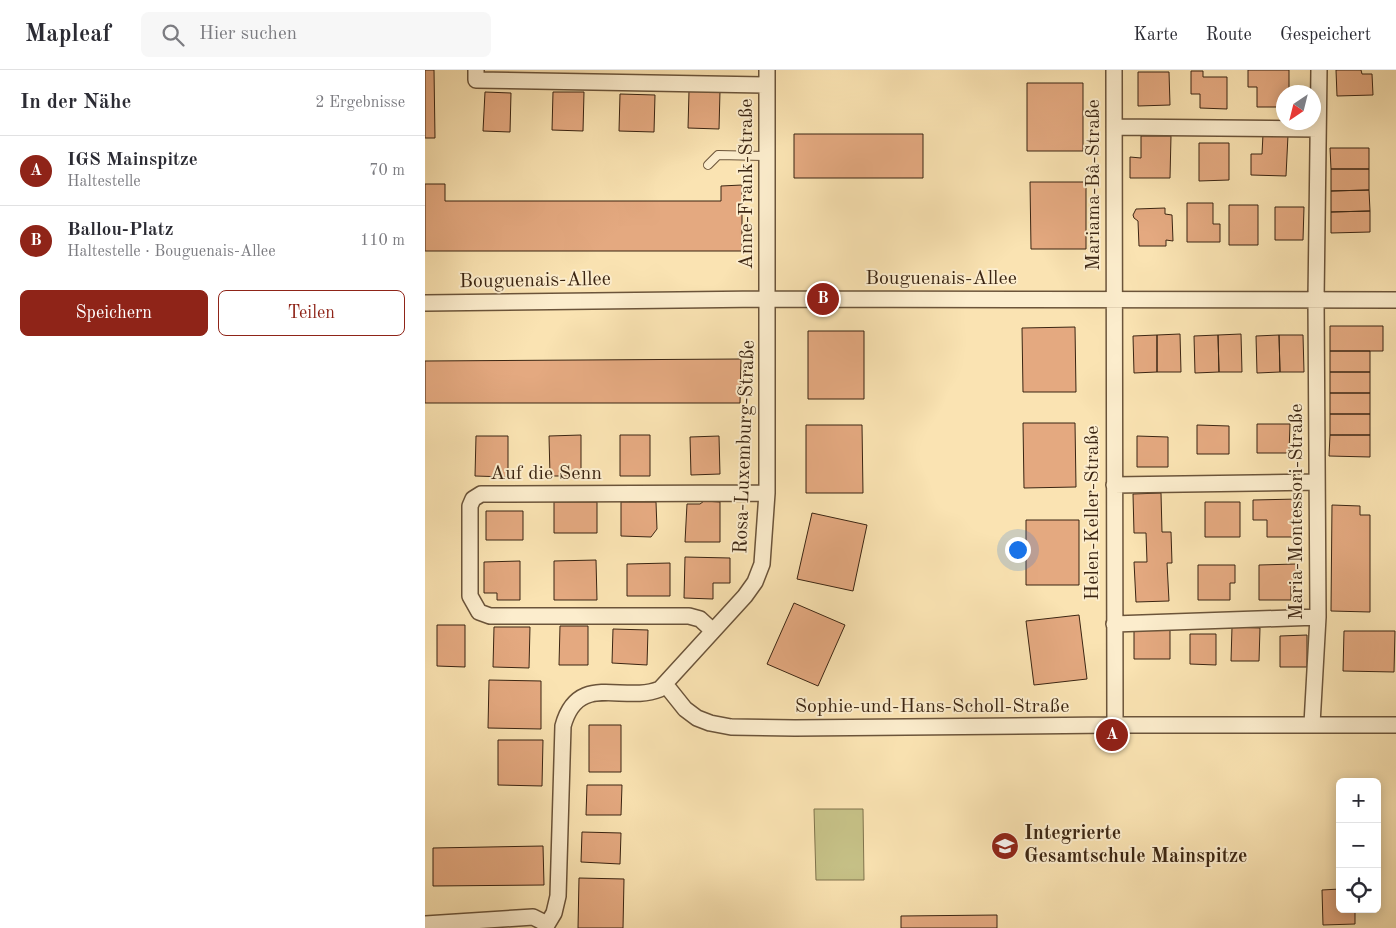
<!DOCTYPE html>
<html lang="de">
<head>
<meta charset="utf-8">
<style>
	:root { --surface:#fff; --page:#f7f7f7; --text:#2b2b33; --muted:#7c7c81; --line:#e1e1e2; --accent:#8f2418 }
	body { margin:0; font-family:"Old Standard TT",serif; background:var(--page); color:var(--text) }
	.controls { position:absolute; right:15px; bottom:15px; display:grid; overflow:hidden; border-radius:8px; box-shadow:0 2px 12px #0003 }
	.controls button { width:45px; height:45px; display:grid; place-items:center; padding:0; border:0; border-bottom:1px solid var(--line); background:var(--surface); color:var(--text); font:25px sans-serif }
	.compass { position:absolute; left:851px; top:15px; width:45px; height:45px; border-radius:50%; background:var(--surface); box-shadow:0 2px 12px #0003; rotate:215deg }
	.you { position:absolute; left:592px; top:479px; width:18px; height:18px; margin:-12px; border:4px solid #fff; border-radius:50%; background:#1a73e8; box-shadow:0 0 0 8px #1a73e833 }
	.badge { display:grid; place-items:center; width:32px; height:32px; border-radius:50%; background:var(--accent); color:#fff; font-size:16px; font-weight:700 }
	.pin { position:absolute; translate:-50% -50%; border:2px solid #fff; box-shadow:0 1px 5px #0006 }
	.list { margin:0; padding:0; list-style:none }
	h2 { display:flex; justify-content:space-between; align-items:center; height:65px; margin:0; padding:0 20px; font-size:21px }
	h2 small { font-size:16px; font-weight:400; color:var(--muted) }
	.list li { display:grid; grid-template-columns:32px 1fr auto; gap:15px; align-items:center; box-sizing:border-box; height:70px; padding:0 20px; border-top:1px solid var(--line) }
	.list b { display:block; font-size:19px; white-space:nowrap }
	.list p { margin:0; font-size:16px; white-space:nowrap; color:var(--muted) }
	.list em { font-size:16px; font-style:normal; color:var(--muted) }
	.actions { display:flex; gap:10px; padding:15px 20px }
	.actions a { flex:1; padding:11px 0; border:1px solid var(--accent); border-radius:8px; text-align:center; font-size:18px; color:var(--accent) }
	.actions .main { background:var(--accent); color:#fff }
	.icon { flex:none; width:28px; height:28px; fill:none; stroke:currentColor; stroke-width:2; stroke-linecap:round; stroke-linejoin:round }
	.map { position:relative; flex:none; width:971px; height:858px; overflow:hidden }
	header { display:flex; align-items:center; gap:30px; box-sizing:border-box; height:70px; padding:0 25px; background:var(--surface); border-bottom:1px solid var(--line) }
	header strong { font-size:24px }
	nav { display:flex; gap:28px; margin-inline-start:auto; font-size:18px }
	.search { width:350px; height:45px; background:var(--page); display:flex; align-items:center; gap:12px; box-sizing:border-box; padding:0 18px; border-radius:8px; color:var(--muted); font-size:19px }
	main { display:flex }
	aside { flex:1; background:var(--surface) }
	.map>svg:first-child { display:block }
	.pitch { fill:#c6c187; stroke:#80734c }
	.building { fill:#e4a980; stroke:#3b2512 }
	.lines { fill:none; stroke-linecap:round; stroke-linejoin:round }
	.service-casing { stroke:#6b543a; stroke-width:10 }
	.minor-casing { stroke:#6b543a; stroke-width:18 }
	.service { stroke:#fcedcd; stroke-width:8 }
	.minor { stroke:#fcedcd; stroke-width:15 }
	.labels { text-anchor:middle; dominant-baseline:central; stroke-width:4; stroke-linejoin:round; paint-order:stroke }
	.street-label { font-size:20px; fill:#3b2512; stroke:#fcedcd }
	.poi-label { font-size:20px; font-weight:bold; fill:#3b2512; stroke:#fcedcd; text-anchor:start }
</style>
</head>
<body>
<header>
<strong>Mapleaf</strong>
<div class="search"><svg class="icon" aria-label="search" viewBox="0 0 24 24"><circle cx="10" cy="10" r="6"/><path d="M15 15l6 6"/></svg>Hier suchen</div>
<nav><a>Karte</a><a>Route</a><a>Gespeichert</a></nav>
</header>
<main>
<aside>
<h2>In der Nähe<small>2 Ergebnisse</small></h2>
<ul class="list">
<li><span class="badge">A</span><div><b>IGS Mainspitze</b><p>Haltestelle</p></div><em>70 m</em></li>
<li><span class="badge">B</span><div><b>Ballou-Platz</b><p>Haltestelle · Bouguenais-Allee</p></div><em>110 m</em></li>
</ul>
<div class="actions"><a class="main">Speichern</a><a>Teilen</a></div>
</aside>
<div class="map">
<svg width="971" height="858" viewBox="0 0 971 858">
	<rect width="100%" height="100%" fill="#fae3b2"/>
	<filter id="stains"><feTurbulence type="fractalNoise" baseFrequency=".004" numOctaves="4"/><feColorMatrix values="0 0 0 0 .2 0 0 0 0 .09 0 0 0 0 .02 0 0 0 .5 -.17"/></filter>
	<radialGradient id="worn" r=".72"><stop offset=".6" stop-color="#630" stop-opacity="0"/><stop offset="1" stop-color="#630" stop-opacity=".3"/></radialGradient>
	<path class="pitch" d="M 389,739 L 438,739 L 439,810 L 391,810 Z"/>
	<path class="building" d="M 0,0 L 9,0 L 10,68 L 0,68 Z
		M 823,0 L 864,0 L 864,22 L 858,22 L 858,37 L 832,37 L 832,17 L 823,17 Z
		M 911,0 L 936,0 L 937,4 L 947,4 L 948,25 L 912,26 Z
		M 766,1 L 778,1 L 778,7 L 802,7 L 802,39 L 775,38 L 775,24 L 766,24 Z
		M 713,2 L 744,2 L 745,35 L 713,36 Z
		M 602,13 L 658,13 L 658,81 L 602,81 Z
		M 264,21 L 295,21 L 294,59 L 263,58 Z
		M 60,22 L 86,23 L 85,62 L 58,61 Z
		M 128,22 L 159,22 L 158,61 L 127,60 Z
		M 195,24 L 230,25 L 229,62 L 194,61 Z
		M 369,64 L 498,64 L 498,108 L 369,108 Z
		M 838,64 L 863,65 L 861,106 L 826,105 L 826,84 L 837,84 Z
		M 716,66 L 746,66 L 745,108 L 705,108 L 705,87 L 716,88 Z
		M 774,73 L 804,73 L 804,110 L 774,111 Z
		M 905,78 L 944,78 L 944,99 L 906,99 Z
		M 906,99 L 944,99 L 944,120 L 906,121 Z
		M 605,112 L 661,112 L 661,179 L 606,179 Z
		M 0,114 L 20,114 L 20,131 L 296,131 L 296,116 L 317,115 L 317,181 L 0,181 Z
		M 944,120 L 945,141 L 906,142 L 906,121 Z
		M 762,133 L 788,133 L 788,154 L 795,154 L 795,172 L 762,172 Z
		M 804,135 L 833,135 L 833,175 L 804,175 Z
		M 850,137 L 879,137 L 878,170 L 850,170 Z
		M 740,138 L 740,144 L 747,145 L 748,171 L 741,170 L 741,176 L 714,176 L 713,151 L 709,148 L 708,145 L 711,139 Z
		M 945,141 L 945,162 L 906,163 L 906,142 Z
		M 905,256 L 958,256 L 958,281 L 905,281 Z
		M 650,257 L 651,322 L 598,322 L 597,258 Z
		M 383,261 L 439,261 L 439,329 L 383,329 Z
		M 755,264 L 756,302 L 732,302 L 732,265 Z
		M 816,264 L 817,302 L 794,302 L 793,265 Z
		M 732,265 L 732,302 L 709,303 L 708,266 Z
		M 793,265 L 794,302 L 770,303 L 769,266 Z
		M 854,265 L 855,302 L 832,303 L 831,266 Z
		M 854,265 L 878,265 L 879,302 L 855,302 Z
		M 905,281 L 945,281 L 945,302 L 905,302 Z
		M 316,289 L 315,333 L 0,333 L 0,291 Z
		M 905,302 L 945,302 L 945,323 L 905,323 Z
		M 905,323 L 945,323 L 945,344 L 905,344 Z
		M 905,344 L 945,344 L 945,365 L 905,365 Z
		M 598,353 L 650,353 L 651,417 L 599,418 Z
		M 832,354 L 865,354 L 864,383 L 832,383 Z
		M 381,355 L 437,355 L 438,423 L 381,423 Z
		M 772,355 L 804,356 L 804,384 L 772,384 Z
		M 156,365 L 156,406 L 125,406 L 124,366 Z
		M 195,365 L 225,365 L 225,406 L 195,406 Z
		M 905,365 L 945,365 L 945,387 L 904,386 Z
		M 51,366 L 83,366 L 83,407 L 50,406 Z
		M 294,366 L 295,404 L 266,405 L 265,367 Z
		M 712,366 L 743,367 L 743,397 L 712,397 Z
		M 736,423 L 737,462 L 746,462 L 747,493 L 742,493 L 744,531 L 711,532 L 709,492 L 722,492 L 721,463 L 709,463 L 708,424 Z
		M 874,429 L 874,467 L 842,467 L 842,450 L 828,450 L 828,430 Z
		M 279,431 L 295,432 L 295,472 L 260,472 L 262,434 L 275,434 Z
		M 129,432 L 172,432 L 172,463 L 129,463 Z
		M 196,432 L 231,432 L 232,459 L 226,467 L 196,466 Z
		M 780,432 L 815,432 L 815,467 L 780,467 Z
		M 907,435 L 935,436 L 935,445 L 945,445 L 945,542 L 906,541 Z
		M 61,441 L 98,441 L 98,470 L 61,470 Z
		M 387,443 L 442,455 L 428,521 L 372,509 Z
		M 601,450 L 654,450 L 654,515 L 601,515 Z
		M 260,487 L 305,488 L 305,513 L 288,513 L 288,529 L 259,528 Z
		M 171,490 L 172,530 L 129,530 L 129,491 Z
		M 95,491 L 95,530 L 72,530 L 72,523 L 59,523 L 59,492 Z
		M 245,493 L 245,526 L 202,526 L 202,494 Z
		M 871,494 L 871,512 L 866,512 L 866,530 L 834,530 L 834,495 Z
		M 773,495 L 810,495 L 810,513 L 805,513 L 805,530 L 773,530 Z
		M 369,533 L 420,555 L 393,616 L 342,594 Z
		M 654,545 L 662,609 L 609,615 L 601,551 Z
		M 12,555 L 40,555 L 40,597 L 12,596 Z
		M 135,556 L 163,556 L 163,595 L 134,595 Z
		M 69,557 L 105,557 L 104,598 L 68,597 Z
		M 807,557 L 835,558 L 834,591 L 806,591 Z
		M 188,559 L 223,560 L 222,595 L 187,593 Z
		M 709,559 L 745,559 L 745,589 L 709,589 Z
		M 919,561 L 970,561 L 969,602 L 918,601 Z
		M 765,564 L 791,564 L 791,595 L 765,594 Z
		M 882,565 L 882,597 L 855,597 L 855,566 Z
		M 64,610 L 116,611 L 116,659 L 63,658 Z
		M 164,655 L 196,655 L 196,702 L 164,702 Z
		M 73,670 L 118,670 L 117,716 L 73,715 Z
		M 162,715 L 197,715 L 196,745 L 161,745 Z
		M 157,762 L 196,763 L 195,794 L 156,792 Z
		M 118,776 L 119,815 L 8,816 L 8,778 Z
		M 154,808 L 199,809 L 198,858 L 153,858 Z
		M 915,819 L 915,839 L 930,839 L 930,854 L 898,855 L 897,820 Z
		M 572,845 L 572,858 L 476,858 L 476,846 Z"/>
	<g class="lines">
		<g class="service-casing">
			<path id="service" d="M 283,95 L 293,85 L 343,86"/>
		</g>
		<g class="minor-casing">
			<path id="minor" d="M 51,0 L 51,10 L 342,15
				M 689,0 L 690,655
				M 689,57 L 893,59
				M 0,233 L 343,229 L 971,230
				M 689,415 L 892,412
				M 689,554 L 893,547
				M 288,561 L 275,549 L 264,546 L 65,546 L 54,542 L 45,526 L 45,436 L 48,429 L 56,424 L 342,423
				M 240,614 L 260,639 L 272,648 L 285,653 L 306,657 L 370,658 L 687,655 L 971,655
				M 887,654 L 893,547 L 891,230 L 894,0
				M 0,854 L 108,847 L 122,854
				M 120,858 L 129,843 L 133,826 L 138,656 C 153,601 198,634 235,619 L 320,526 L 330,512 L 337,494 L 342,423 L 342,0"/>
		</g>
		<use href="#service" class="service"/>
		<use href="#minor" class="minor"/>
	</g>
	<defs>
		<g id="school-disc" transform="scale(1.4375)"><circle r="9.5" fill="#8f2418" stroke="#fcedcd"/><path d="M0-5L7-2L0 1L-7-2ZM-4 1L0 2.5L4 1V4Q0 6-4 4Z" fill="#fff"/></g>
	</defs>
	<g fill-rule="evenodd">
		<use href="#school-disc" x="580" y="776"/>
	</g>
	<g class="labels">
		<g class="street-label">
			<text transform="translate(322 114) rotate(-90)">Anne-Frank-Straße</text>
			<text transform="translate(669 115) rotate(-90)">Mariama-Bâ-Straße</text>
			<text x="516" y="209">Bouguenais-Allee</text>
			<text transform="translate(110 211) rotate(-1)">Bouguenais-Allee</text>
			<text transform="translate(320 377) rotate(-88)">Rosa-Luxemburg-Straße</text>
			<text x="121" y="404">Auf die Senn</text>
			<text transform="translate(872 442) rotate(-90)">Maria-Montessori-Straße</text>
			<text transform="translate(668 443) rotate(-90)">Helen-Keller-Straße</text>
			<text x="507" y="637">Sophie-und-Hans-Scholl-Straße</text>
		</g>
		<g class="poi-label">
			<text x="599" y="764">Integrierte<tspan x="599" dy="23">Gesamtschule Mainspitze</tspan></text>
		</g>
	</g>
	<rect width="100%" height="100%" filter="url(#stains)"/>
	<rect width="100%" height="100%" fill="url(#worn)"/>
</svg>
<div class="controls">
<button>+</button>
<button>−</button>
<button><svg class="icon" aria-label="locate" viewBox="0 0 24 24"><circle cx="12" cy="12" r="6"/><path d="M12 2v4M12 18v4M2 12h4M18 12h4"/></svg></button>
</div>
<svg class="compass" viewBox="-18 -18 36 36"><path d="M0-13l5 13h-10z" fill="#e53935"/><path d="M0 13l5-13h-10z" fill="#7c7c81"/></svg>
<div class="you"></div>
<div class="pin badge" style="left:687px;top:665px">A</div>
<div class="pin badge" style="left:398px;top:229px">B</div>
</div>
</main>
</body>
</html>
